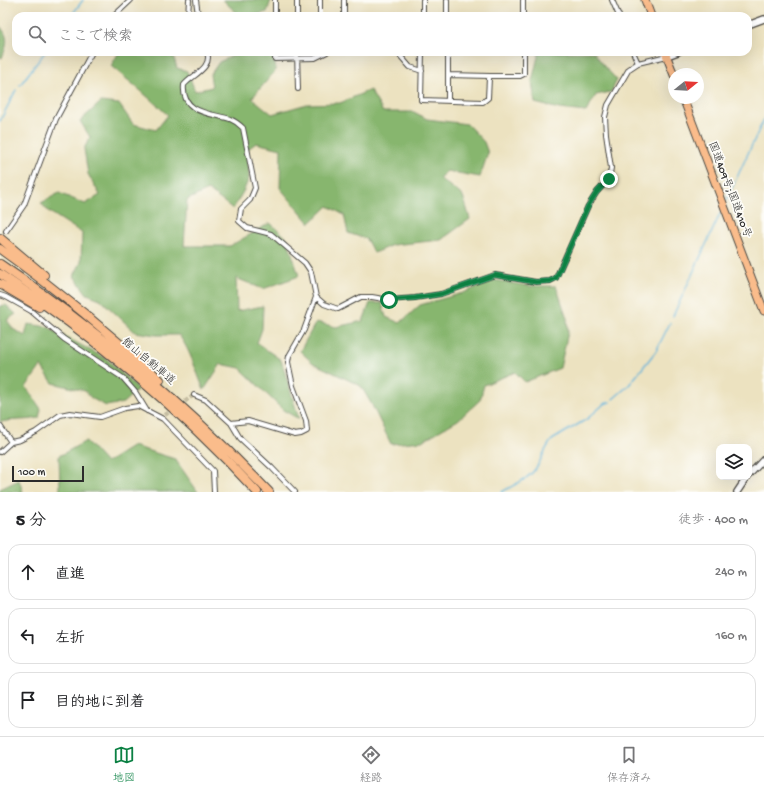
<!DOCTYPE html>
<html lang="ja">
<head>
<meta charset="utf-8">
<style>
	:root { --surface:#fff; --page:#f2f2f2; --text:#202124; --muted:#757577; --line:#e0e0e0; --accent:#0b8043 }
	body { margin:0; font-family:"Gochi Hand","Klee One",sans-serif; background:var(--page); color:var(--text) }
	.controls { position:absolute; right:12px; bottom:12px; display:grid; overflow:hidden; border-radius:8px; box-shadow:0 4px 16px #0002 }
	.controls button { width:36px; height:36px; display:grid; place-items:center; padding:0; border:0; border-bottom:1px solid var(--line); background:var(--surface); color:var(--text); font:20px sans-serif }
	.compass { position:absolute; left:668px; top:68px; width:36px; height:36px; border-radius:50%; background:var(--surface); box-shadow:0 4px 16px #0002; rotate:72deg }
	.scale { position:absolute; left:12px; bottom:10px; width:72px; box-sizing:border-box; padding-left:4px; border:2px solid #2b2b2b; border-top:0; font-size:11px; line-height:14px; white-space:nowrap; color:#2b2b2b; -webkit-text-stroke:3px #fdfcf7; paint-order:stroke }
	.stop { position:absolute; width:12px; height:12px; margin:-9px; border:3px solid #0b8043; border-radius:50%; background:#fff }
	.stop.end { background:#0b8043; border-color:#fff; box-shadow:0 1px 4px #0008 }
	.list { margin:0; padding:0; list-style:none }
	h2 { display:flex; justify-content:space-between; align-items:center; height:52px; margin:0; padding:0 16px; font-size:17px }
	h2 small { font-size:13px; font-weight:400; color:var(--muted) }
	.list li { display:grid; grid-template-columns:26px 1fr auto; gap:12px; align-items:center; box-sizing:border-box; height:56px; margin:0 8px 8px; padding:0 8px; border:1px solid var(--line); border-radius:12px }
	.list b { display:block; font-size:15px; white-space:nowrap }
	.list em { font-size:13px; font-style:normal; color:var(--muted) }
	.icon { flex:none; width:22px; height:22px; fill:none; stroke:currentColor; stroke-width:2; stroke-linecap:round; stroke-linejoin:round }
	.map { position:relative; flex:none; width:764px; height:492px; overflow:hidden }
	.search { position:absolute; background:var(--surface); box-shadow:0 4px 16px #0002; left:12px; right:12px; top:12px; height:44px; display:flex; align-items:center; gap:10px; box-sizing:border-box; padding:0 14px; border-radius:12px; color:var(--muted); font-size:15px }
	.sheet { height:244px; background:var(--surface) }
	nav { display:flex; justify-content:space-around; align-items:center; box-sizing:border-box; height:56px; border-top:1px solid var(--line); background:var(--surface); font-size:11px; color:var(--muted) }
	nav a { display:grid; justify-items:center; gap:2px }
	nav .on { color:var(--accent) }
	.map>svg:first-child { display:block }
	.forest { fill:#87b66e; stroke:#59704c }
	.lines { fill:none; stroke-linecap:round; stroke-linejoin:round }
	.stream { stroke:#5db2d9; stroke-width:1.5 }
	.minor-tunnel { stroke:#c5bda2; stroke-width:4; stroke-dasharray:4 2; stroke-linecap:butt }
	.minor-casing { stroke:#484641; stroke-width:6 }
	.tertiary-casing { stroke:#484641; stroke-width:8 }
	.trunk-casing { stroke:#484641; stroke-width:9 }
	.motorway-casing { stroke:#484641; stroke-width:10 }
	.minor { stroke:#fff; stroke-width:4 }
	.tertiary { stroke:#fff; stroke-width:5.5 }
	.trunk { stroke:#fabc8b; stroke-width:7 }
	.motorway { stroke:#fabc8b; stroke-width:8 }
	.route { stroke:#0b8043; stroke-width:5 }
	.labels { text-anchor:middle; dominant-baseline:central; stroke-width:3.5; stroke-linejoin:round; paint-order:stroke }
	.street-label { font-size:11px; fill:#2b2b2b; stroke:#fdfcf7 }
</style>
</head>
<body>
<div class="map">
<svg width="764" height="492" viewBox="0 0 764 492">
	<rect width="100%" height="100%" fill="#fdfcf7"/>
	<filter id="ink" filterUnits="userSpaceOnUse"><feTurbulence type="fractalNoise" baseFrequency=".025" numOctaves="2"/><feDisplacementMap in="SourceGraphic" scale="8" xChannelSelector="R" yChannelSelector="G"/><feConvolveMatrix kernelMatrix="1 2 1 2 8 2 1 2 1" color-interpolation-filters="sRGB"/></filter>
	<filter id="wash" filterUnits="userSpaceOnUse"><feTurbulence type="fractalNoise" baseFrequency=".012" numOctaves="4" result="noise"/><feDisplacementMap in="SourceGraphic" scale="16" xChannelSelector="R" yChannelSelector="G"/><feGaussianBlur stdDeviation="0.9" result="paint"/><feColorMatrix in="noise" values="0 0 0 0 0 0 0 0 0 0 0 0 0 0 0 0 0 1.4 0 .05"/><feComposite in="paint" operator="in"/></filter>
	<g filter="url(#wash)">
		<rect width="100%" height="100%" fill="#ece2c0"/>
		<path class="forest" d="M 223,0 L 271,0 L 267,12 L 252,16 L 240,16 Z
			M 0,26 C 10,38 7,45 2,58 L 0,57 Z
			M 119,52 L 172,52 L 177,68 L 187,71 L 195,91 L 212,87 L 210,75 L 219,62 L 241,52 L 273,52 L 276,70 L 252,98 L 272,114 L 307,104 L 340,103 L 370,90 L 383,112 L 414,112 L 427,119 L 467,124 L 484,142 L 488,153 L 480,177 L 447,171 L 439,178 L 463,196 L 470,219 L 441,240 L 392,245 L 374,253 L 366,239 L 348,233 L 344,215 L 328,206 L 310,223 L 280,188 L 281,149 L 256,143 L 248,149 L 249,178 L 244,190 L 233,209 L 208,190 L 187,200 L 184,246 L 230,246 L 270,223 L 287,238 L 299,276 L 263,289 L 236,278 L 237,311 L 263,306 L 262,329 L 257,343 L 281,360 L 299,419 L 283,410 L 240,368 L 221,364 L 204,390 C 196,371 191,352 179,335 L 156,335 L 135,332 L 100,299 L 87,294 L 74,276 L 81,262 L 82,233 L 48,211 L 41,203 L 59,193 L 85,204 L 100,195 L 88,174 L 84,149 L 90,137 L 80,121 L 101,102 L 119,104 L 133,124 L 156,130 L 168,115 L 141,91 L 111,66 Z
			M 539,52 L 594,52 L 604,66 L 617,80 L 611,92 L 596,95 L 586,112 L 559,109 L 535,103 L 532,81 Z
			M 494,280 L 529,286 L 556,286 L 567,318 L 568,332 L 560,368 L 525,382 L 515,372 L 484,385 L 480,400 L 458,420 L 422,441 L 391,444 L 372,405 L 361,386 L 313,363 L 300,351 L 316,322 L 336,327 L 363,321 L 370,303 L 382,303 L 386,317 L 400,323 L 420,305 L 463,293 Z
			M 6,305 L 16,314 L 7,320 L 13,329 L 25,336 L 28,324 L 48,327 L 108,360 L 138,389 L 123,403 L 106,406 L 91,398 L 85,391 L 53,383 L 41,366 L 26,387 L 41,409 L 39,418 C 26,421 13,419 0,422 L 0,306 Z
			M 86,441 L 106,463 L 133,446 L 175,459 L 198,492 L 59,492 L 60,488 L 59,456 Z
			M 19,480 L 23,492 L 0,492 L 0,489 Z"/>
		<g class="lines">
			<path class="stream" d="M 71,16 L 83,0
				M 20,85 L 45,52
				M 0,121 L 16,90
				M 726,201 L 764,119
				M 673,316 L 721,212
				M 613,399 L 629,385 L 656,351 L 670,323
				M 502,492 C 513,485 529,479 536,468 C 542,459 545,448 552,440 L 587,419 L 604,404 L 610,402"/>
		</g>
	</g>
	<g filter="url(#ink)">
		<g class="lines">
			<path class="minor-tunnel" d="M 180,405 L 194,395
				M 165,415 L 174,409"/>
			<g class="minor-casing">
				<path id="minor" d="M 196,0 L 198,15
					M 447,0 L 447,16
					M 523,0 L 523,16
					M 612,0 L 619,16
					M 114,16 L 131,0
					M 188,16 L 189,0
					M 275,16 L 275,0
					M 297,16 L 297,0
					M 320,16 L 320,0
					M 344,16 L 344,0
					M 423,16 L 423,0
					M 207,52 C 213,68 192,75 184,85 C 181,114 212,113 230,119 C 235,121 239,124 243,128 L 255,188 L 250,200 L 241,209 L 239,221 L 247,228 L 271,234 L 305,263 L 311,272 L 316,297 L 304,330 L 289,356 L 288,362 L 293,386 L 306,421 L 307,431 L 301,434 L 295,435 L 248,421 L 231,423
					M 275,52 L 275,59 L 315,58 L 327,52
					M 297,52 L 298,89
					M 397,52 L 410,67 L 422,71
					M 422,52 L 421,100 L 483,102 L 488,98 L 489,78 L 490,76 L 520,76 L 524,74 L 524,52
					M 448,52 L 448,101
					M 633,52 L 638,63
					M 448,75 L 490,76
					M 6,231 L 24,205 L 56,119 L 92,52
					M 0,295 L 6,297 L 31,311 L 64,339 L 123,378 L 136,393 L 147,411
					M 316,297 L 324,304 L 338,309 L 361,297 L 372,297 L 389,300 L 415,298 L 441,294 L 495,275 L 536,282 L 550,281 L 556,278 L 588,206 L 597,192 L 609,179 L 611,168 L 606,134 L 605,117 L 608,105 L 629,69 L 638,63 L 667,56
					M 194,395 L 206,400 L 231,423 L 240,438 L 272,468 L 295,492
					M 0,426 L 11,442 L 20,440 L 36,432 L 60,415 L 70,413 L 100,417 L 125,408 L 138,406 L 163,419 L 213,471 L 214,492
					M 0,452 L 11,442"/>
			</g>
			<g class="tertiary-casing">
				<path id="tertiary" d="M 748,25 L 764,19
					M 667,56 L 678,52
					M 749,475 L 764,459
					M 737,492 L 747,477"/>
			</g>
			<g class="trunk-casing">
				<path id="trunk" d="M 645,0 L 651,16
					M 665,52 L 674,75
					M 683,98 L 764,311"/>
			</g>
			<g class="motorway-casing">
				<path id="motorway" d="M 0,238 L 44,275
					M 0,249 C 56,289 110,333 160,380
					M 0,264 C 98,330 187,406 269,492
					M 0,274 C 94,336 181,410 257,492
					M 0,284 L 39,307"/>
			</g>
			<use href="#minor" class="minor"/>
			<use href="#tertiary" class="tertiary"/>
			<use href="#trunk" class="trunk"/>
			<use href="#motorway" class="motorway"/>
		</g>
	</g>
	<g class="lines" filter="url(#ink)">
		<path class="route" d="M 389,300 L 415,298 L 441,294 L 495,275 L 536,282 L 550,281 L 556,278 L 588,206 L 597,192 L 609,179"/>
	</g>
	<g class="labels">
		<g class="street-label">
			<text transform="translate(729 190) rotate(69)">国道409号;国道410号</text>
			<text transform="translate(148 362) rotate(40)">館山自動車道</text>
		</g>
	</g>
</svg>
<div class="controls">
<button><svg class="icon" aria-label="layers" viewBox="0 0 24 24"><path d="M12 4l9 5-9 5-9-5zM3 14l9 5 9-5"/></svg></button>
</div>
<svg class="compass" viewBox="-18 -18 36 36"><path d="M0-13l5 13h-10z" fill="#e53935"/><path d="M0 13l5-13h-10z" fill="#757577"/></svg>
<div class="scale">100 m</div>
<div class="stop" style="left:389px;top:300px"></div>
<div class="stop end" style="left:609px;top:179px"></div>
<div class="search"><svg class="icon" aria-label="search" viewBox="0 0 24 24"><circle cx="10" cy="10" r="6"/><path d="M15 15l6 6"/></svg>ここで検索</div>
</div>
<section class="sheet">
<h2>5 分<small>徒歩 · 400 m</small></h2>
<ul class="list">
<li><svg class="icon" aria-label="ahead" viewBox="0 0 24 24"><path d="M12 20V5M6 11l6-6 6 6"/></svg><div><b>直進</b></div><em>240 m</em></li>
<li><svg class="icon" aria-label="left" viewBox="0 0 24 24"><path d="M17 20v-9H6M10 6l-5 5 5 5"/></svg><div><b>左折</b></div><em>160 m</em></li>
<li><svg class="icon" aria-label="arrive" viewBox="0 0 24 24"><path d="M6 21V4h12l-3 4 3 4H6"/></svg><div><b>目的地に到着</b></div></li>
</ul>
</section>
<nav>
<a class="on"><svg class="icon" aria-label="map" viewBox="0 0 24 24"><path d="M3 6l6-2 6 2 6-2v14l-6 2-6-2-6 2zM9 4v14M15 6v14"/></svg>地図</a>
<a><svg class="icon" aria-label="directions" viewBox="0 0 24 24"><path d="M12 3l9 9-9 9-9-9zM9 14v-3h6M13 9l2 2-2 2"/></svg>経路</a>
<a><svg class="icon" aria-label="saved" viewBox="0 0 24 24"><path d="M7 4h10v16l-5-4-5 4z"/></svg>保存済み</a>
</nav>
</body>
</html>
